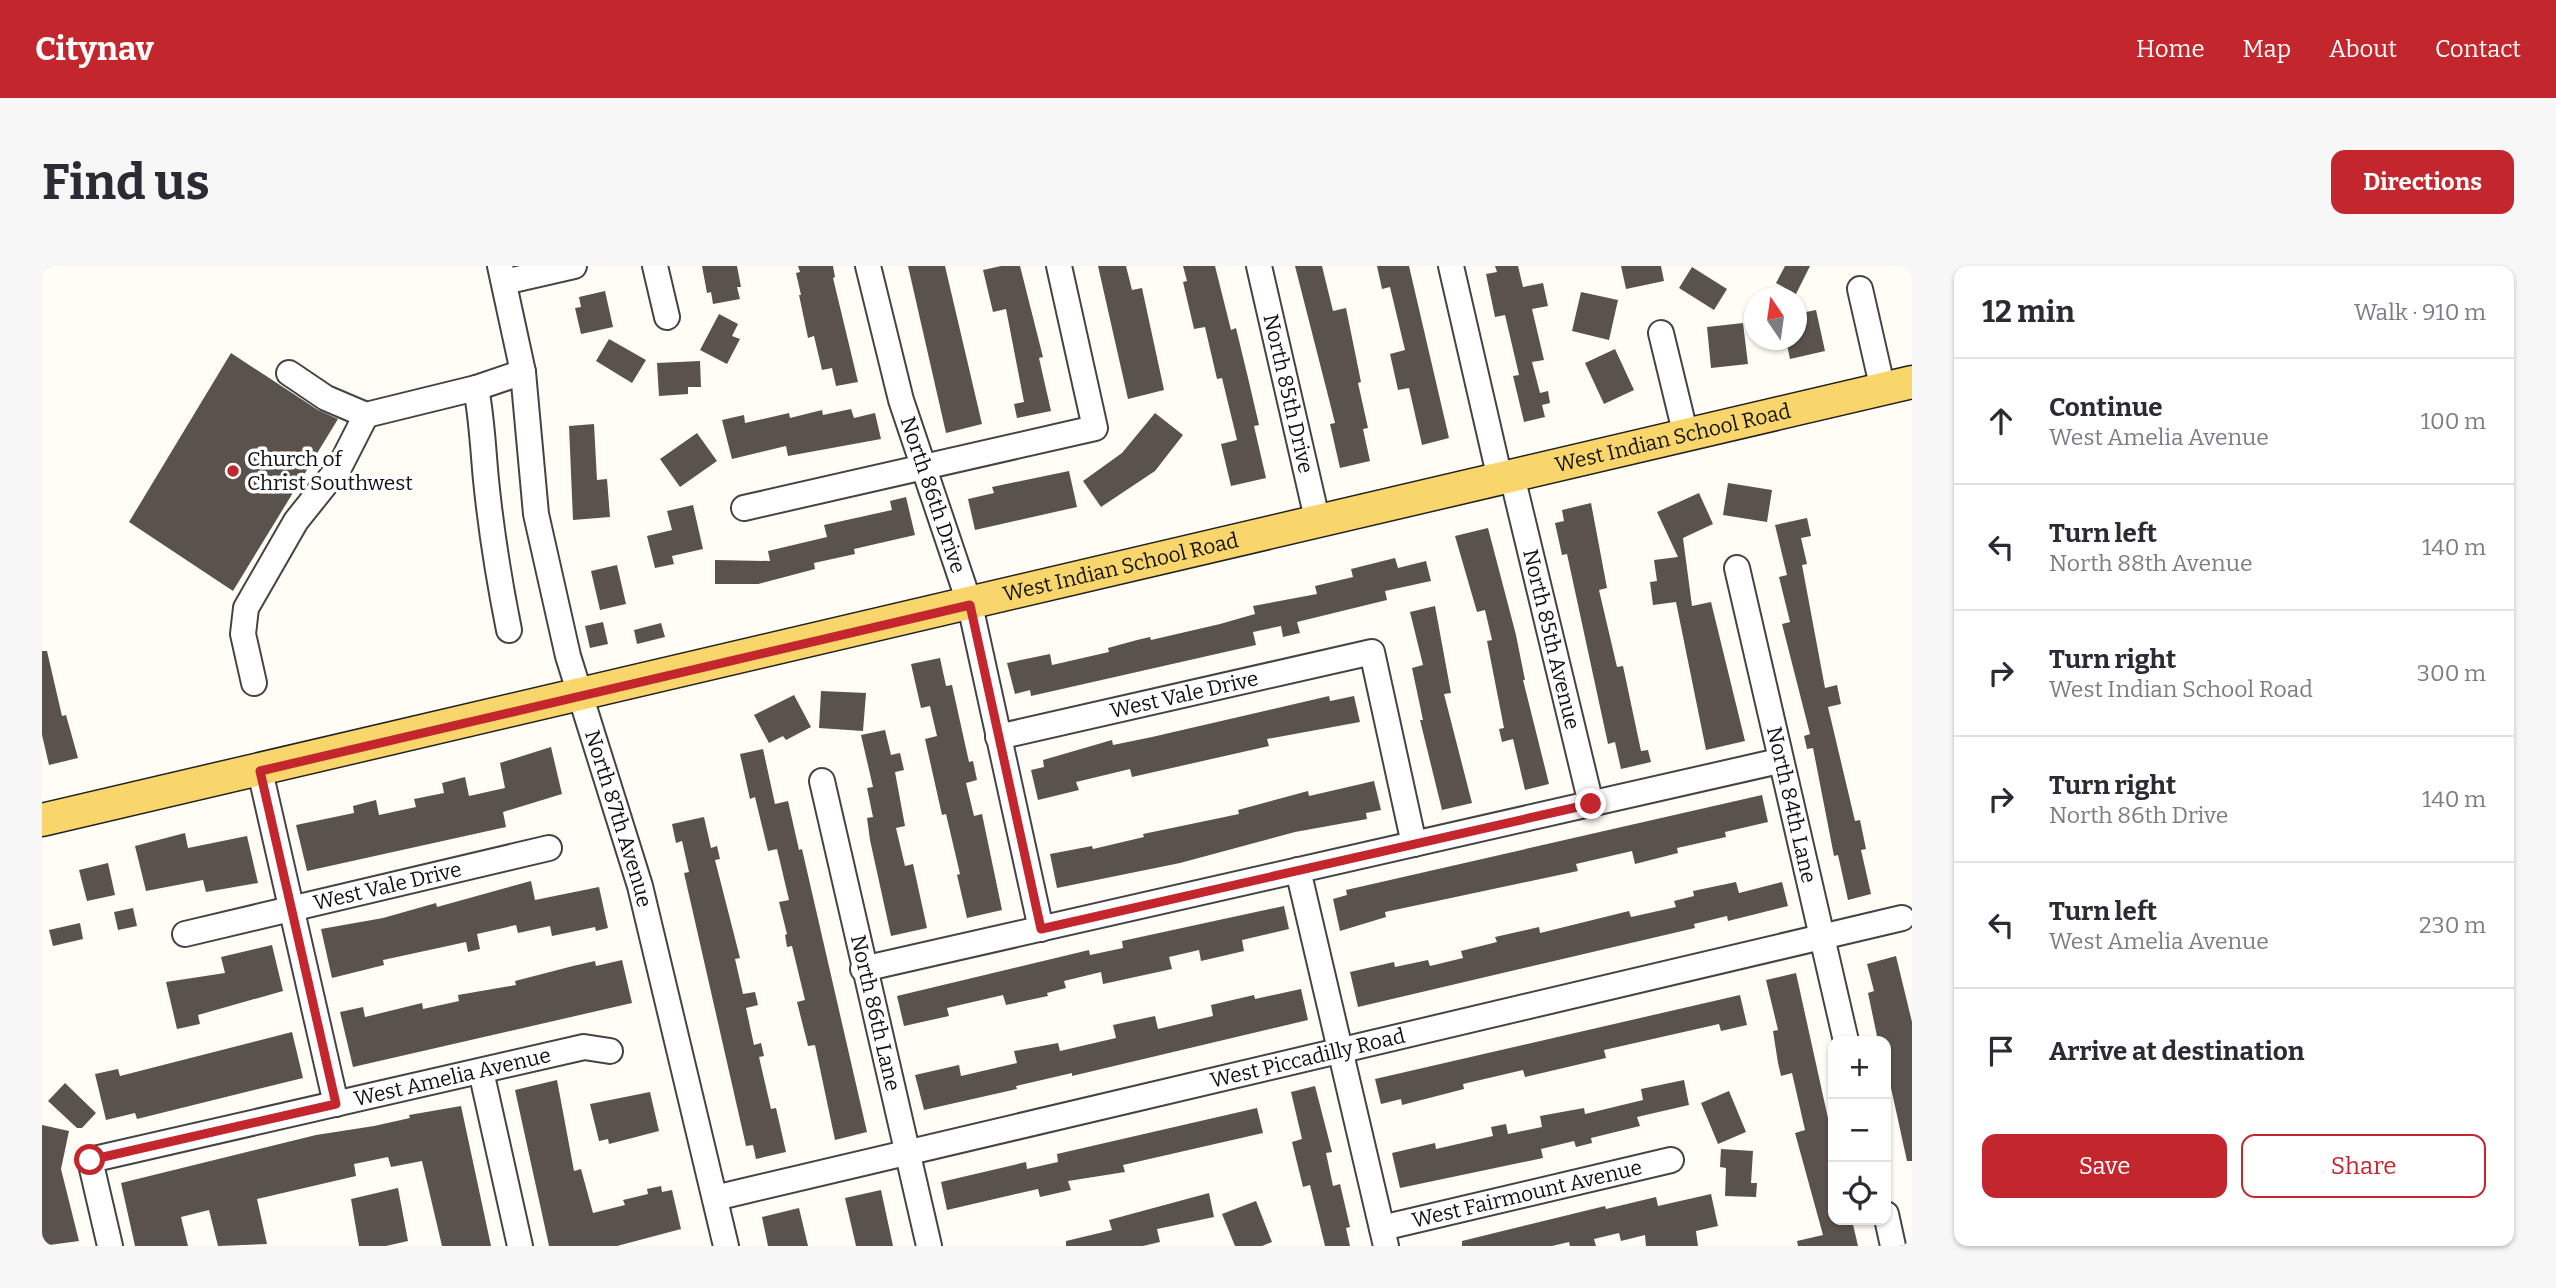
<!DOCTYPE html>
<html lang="en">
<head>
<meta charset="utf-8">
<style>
	:root { --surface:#fff; --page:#f7f7f7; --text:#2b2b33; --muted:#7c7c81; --line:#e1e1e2; --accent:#c4262e }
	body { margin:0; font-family:Bitter,serif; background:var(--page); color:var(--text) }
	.controls { position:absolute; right:21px; bottom:21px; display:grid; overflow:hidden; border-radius:14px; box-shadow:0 2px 5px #0004 }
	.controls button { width:63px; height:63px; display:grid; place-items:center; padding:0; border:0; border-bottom:2px solid var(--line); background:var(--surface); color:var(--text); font:35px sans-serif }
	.compass { position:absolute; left:1702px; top:21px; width:63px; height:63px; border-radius:50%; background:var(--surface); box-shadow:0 2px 5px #0004; rotate:347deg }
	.stop { position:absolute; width:21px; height:21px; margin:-16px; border:5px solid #c4262e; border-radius:50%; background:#fff }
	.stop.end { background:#c4262e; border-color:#fff; box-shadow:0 2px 7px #0008 }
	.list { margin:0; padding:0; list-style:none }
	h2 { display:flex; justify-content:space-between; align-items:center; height:91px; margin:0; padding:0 28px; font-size:30px }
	h2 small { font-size:23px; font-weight:400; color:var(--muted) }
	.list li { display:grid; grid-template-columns:46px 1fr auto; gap:21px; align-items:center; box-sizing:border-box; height:126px; padding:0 28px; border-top:2px solid var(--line) }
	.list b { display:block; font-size:26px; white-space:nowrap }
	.list p { margin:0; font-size:23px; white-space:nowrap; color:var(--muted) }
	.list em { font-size:23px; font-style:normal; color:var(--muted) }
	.actions { display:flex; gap:14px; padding:21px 28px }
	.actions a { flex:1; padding:16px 0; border:2px solid var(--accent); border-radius:14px; text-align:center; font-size:24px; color:var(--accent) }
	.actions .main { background:var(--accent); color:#fff }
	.icon { flex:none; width:38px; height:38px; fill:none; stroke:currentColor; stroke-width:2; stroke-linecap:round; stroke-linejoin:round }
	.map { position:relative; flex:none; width:1870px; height:980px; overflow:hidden; border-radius:14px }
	header { display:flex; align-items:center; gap:42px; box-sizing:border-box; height:98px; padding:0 35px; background:var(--accent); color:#fff }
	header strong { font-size:33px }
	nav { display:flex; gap:38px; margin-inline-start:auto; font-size:24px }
	.intro { display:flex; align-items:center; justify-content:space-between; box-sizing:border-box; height:168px; padding:0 42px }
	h1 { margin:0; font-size:49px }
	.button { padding:18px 32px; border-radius:14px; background:var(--accent); color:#fff; font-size:24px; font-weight:700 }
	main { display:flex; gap:42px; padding:0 42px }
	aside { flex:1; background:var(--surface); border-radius:14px; box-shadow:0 2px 5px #0004 }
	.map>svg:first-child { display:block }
	.building { fill:#5a524d }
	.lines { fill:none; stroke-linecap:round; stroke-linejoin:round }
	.minor-casing { stroke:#444; stroke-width:28 }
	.major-casing { stroke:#222; stroke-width:35 }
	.minor { stroke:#fff; stroke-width:24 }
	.major { stroke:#f9d66b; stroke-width:32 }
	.route { stroke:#c4262e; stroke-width:9 }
	.poi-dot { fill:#c4262e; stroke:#fff; stroke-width:2.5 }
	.labels { text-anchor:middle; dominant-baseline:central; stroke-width:7; stroke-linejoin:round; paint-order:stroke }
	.street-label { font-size:21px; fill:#111; stroke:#fff }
	.poi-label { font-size:21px; fill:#111; stroke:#fff; text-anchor:start }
</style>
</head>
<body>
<header>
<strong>Citynav</strong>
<nav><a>Home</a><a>Map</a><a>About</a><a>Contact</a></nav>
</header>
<div class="intro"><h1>Find us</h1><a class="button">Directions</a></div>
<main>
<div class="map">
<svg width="1870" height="980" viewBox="0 0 1870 980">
	<rect width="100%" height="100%" fill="#fffdf5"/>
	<path class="building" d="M 660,0 L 695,0 L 699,21 L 695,21 L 698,33 L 671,38 L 669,26 L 665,27 Z
		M 756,0 L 791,0 L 793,11 L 791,12 L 816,116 L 794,120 L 790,102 L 780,104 L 772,70 L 766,72 L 757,29 L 759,29 L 754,7 L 758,6 Z
		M 866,0 L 903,0 L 940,158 L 904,167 Z
		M 959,0 L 978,0 L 1001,91 L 997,92 L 1009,145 L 975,152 L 972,138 L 982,136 L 964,43 L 951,46 L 941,4 Z
		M 1056,0 L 1084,0 L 1090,24 L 1100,22 L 1122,124 L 1086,133 Z
		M 1141,0 L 1173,0 L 1189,64 L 1194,62 L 1207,116 L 1217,159 L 1212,160 L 1224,212 L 1189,220 L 1179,178 L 1195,174 L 1180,112 L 1175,113 L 1163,61 L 1152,63 L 1141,16 L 1145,15 Z
		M 1253,0 L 1280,0 L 1291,45 L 1304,42 L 1319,116 L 1316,117 L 1326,162 L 1321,163 L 1328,195 L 1298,202 L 1288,158 L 1293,157 Z
		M 1335,0 L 1367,0 L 1407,172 L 1380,179 L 1367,122 L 1356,124 L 1348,88 L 1363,84 L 1348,21 L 1340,23 Z
		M 1453,0 L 1476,0 L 1481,21 L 1501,17 L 1506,40 L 1490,43 L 1502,94 L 1490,96 L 1498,127 L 1506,125 L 1508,137 L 1500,139 L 1503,151 L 1482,156 L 1471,110 L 1477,109 L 1463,49 L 1453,51 L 1444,8 L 1455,6 Z
		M 1579,0 L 1619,0 L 1622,15 L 1584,23 Z
		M 1743,0 L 1768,0 L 1754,28 L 1734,17 Z
		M 1650,1 L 1685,23 L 1672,44 L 1637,22 Z
		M 563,25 L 571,61 L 539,68 L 533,42 L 539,41 L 537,31 Z
		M 1539,26 L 1576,34 L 1567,74 L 1530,65 Z
		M 1774,44 L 1783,85 L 1748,93 L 1744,74 L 1754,74 L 1754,48 Z
		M 677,48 L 696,58 L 690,70 L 698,73 L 685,98 L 658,84 Z
		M 1701,57 L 1706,98 L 1669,102 L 1665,61 Z
		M 567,73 L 604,94 L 590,117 L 554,95 Z
		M 1573,83 L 1592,124 L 1562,138 L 1543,97 Z
		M 189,87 L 276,144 L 296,153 L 191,325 L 87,256 Z
		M 658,95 L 659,121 L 646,121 L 646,128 L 617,130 L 615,97 Z
		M 809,143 L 812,152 L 833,147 L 839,173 L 746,190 L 744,180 L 690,193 L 680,154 L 702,149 L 703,157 L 747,147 L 748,152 L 780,144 L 781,149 Z
		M 1113,147 L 1141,169 L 1113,205 L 1059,241 L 1041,215 L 1080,187 Z
		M 552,158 L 555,214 L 565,213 L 568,251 L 531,254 L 527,160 Z
		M 655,167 L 675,195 L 638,221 L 618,193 Z
		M 1027,205 L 1035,241 L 933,264 L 926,233 L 952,227 L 950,221 Z
		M 1686,217 L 1730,224 L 1725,256 L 1681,249 Z
		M 1657,227 L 1671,258 L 1641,272 L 1650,340 L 1669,336 L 1703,475 L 1664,484 L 1634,336 L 1611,339 L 1608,316 L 1615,315 L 1612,294 L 1636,291 L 1615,246 Z
		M 864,231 L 873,269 L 812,283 L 813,288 L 772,297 L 773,303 L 716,318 L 673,318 L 673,294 L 728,295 L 726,285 L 785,271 L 782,259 L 850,244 L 848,235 Z
		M 1549,237 L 1565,322 L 1557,324 L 1575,401 L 1581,400 L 1599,485 L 1606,484 L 1609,496 L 1579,503 L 1573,476 L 1566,478 L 1525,288 L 1520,289 L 1513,257 L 1522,255 L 1520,244 Z
		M 651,239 L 661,283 L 630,290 L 632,298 L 613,302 L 605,270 L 630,264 L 625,245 Z
		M 1765,252 L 1769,270 L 1759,272 L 1765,298 L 1760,299 L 1783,422 L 1795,419 L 1799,438 L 1786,441 L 1813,555 L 1818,554 L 1824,583 L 1819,584 L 1829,628 L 1806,634 L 1796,589 L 1792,590 L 1771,482 L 1765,483 L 1762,470 L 1768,468 L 1740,358 L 1748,356 L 1737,311 L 1745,309 L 1733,259 Z
		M 1446,262 L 1474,369 L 1483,414 L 1481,414 L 1507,518 L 1483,524 L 1471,473 L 1460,476 L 1457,463 L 1462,462 L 1445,375 L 1450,374 L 1443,344 L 1435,346 L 1413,270 Z
		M 1353,292 L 1356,302 L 1384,295 L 1389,315 L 1343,325 L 1345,334 L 1255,356 L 1258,367 L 1241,371 L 1239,360 L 1211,366 L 1214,379 L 989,430 L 988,424 L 973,428 L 965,397 L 1008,388 L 1010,399 L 1067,386 L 1066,382 L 1095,374 L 1108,371 L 1109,374 L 1178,358 L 1213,348 L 1211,340 L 1275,328 L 1273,320 L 1311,311 L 1309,303 Z
		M 575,299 L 584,338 L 558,344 L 549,305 Z
		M 1393,340 L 1409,427 L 1402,428 L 1430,537 L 1400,544 L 1378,454 L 1381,454 L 1370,402 L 1381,399 L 1368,346 Z
		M 561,356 L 566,378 L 548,382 L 543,360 Z
		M 619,357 L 623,371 L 595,378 L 592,364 Z
		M 0,385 L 5,385 L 20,450 L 24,449 L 36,492 L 7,499 L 0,469 Z
		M 898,392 L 904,420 L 910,419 L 927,496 L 931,495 L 935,514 L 924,517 L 932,550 L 940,548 L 960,644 L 925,652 L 915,609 L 918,608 L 904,548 L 900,549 L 883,473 L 895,470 L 888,440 L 879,442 L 869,398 Z
		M 779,425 L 824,427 L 821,465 L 777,462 Z
		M 752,429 L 769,461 L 744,474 L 741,470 L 727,477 L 712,449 Z
		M 1287,430 L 1288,435 L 1312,430 L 1318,456 L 1225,473 L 1227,480 L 1090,511 L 1088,503 L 1034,516 L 1037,524 L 996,534 L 989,504 L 1002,501 L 1001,494 L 1070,474 L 1071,479 L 1110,471 Z
		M 843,464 L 849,489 L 858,487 L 862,504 L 853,506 L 863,560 L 854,562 L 863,600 L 871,598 L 885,662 L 849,670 L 828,574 L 825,552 L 831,551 L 825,522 L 831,521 L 819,469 Z
		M 509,481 L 520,528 L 461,546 L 464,561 L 265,605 L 254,559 L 312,547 L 311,540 L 334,534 L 337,549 L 374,541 L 372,533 L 402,527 L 400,517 L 423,511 L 427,530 L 463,522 L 458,497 Z
		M 721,483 L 733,538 L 746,535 L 757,584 L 760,583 L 825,866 L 793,874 L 773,779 L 766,780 L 755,736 L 763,734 L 750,680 L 745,681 L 743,669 L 745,668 L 737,636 L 747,634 L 735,583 L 726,585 L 713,531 L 708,533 L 698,488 Z
		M 1332,515 L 1339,544 L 1324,547 L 1325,553 L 1253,566 L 1138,597 L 1015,622 L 1008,588 L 1050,580 L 1051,583 L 1102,571 L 1101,568 L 1197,548 L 1196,544 L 1266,525 L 1267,530 Z
		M 1720,529 L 1726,556 L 1683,566 L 1684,571 L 1635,582 L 1636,587 L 1593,598 L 1590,585 L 1534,598 L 1536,605 L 1343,646 L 1344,651 L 1298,665 L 1291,633 L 1305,629 L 1304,624 Z
		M 662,551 L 669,582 L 675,580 L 678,593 L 673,594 L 698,692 L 693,693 L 701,728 L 713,726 L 716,739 L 704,742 L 712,779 L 719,777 L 722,790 L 717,791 L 729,843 L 734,842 L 744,886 L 714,893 L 711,879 L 704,880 L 642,607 L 647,606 L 640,575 L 634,577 L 630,558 Z
		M 143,567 L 146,582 L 205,570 L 216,617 L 164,626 L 161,614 L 104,625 L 93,580 Z
		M 66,597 L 73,629 L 45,635 L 37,604 Z
		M 489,615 L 493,634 L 557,621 L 566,662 L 554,665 L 553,661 L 510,670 L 508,660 L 476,667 L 474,659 L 435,668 L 438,683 L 426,686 L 424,676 L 341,694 L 342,699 L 290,712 L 279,663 L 341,652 L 394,637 L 395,641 Z
		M 1694,616 L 1697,627 L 1740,616 L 1746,640 L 1686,655 L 1685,650 L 1652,658 L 1653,662 L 1316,741 L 1308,706 L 1352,696 L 1353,701 L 1386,694 L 1388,700 L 1421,692 L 1419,685 L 1455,676 L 1453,671 L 1497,661 L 1498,667 L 1587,645 L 1589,651 L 1634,641 L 1632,635 L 1652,630 L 1651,625 Z
		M 1242,640 L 1247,663 L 1200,674 L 1202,685 L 1159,695 L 1157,684 L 1127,691 L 1130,703 L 1061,718 L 1059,706 L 1022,715 L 1024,722 L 1005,727 L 1006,730 L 964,739 L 961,729 L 905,742 L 907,750 L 862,760 L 855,730 L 1047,684 L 1048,689 L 1081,682 L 1080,675 Z
		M 91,642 L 95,660 L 76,664 L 72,646 Z
		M 38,657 L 41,673 L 11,680 L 7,664 Z
		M 230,679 L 241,725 L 156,749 L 158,758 L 135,763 L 124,716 L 183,707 L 179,691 Z
		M 1854,690 L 1870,756 L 1870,895 L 1865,895 L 1844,799 L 1844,775 L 1836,775 L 1826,727 L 1832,725 L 1825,698 Z
		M 580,694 L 590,737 L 311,801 L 298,746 L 321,741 L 323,751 L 380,737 L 381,743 L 417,735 L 416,729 L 474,719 L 473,715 L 531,700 L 553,695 L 554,700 Z
		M 1754,707 L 1791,875 L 1791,954 L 1810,954 L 1816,980 L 1756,980 L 1755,975 L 1781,969 L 1753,867 L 1763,864 L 1750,807 L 1739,810 L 1736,797 L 1731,765 L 1736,764 L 1724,714 Z
		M 1259,723 L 1266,754 L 1030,810 L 1030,807 L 974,820 L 975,823 L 882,844 L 873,809 L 917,799 L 919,810 L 975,797 L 972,785 L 1016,777 L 1018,785 L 1074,772 L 1071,759 L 1113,750 L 1116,763 L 1171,750 L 1169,739 L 1212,729 L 1213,733 Z
		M 1698,729 L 1705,759 L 1679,765 L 1677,758 L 1562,784 L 1564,792 L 1483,811 L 1481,804 L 1421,818 L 1422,823 L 1360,839 L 1359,833 L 1339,838 L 1333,813 Z
		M 250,766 L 261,812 L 95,853 L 93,847 L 64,854 L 53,808 L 76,803 L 78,810 Z
		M 515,814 L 532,905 L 539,903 L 551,947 L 583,939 L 581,934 L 606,928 L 605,923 L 619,920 L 620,926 L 630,924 L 639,963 L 575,980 L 507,980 L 473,824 Z
		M 1642,814 L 1647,839 L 1595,851 L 1598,860 L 1549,872 L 1550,877 L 1534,881 L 1532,875 L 1499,883 L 1501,892 L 1358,922 L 1350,887 L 1393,877 L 1394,883 L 1451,870 L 1449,861 L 1464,858 L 1466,868 L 1500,861 L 1498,850 L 1542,842 L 1543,848 L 1601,834 L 1599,823 Z
		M 23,817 L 54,847 L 40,862 L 35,862 L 6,835 Z
		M 1273,820 L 1290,886 L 1284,887 L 1291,920 L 1298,918 L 1308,961 L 1304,962 L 1308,980 L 1283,980 L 1268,919 L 1261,921 L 1250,876 L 1260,873 L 1249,826 Z
		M 1687,825 L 1704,866 L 1676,878 L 1659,837 Z
		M 608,826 L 617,865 L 567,878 L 566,873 L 557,875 L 548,838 Z
		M 419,840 L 449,980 L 400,980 L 380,895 L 349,901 L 346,891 L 312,898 L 314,910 L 215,933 L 225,978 L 176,980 L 167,944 L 139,951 L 146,980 L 93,980 L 79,917 L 274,869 L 332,860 L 368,852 L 367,849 Z
		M 1215,842 L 1221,867 L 1081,899 L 1083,906 L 1026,915 L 1029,924 L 998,931 L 996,923 L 905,944 L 899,916 L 984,896 L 985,903 L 1016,896 L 1015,888 Z
		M 0,859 L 27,865 L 19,903 L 37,975 L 0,980 Z
		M 1679,883 L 1711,885 L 1709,917 L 1715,917 L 1714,931 L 1683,930 L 1684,902 L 1678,901 Z
		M 356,922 L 366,975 L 344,980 L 317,980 L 309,933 Z
		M 839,924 L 851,980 L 814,980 L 803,932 Z
		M 1167,927 L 1172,951 L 1115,963 L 1118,976 L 1101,980 L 1024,980 L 1024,975 L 1070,964 L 1067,954 Z
		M 1669,928 L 1676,960 L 1654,965 L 1656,980 L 1604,980 L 1603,969 L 1579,975 L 1577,967 L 1552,973 L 1554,980 L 1528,980 L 1527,976 L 1510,980 L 1420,980 L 1420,975 L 1563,940 L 1564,943 L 1614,931 L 1616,940 Z
		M 1214,935 L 1230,976 L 1220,980 L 1193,980 L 1180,948 Z
		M 757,942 L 766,980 L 726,980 L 720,951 Z"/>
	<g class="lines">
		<g class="minor-casing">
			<g id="minor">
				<path id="s1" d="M 458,0 L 481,106 L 494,248 L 526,390 L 598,620 L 684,980"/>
				<path d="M 613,0 L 625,51"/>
				<path id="s2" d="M 826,0 L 859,134 L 928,339 L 999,663"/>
				<path id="s3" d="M 1217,0 L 1276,257"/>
				<path d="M 1409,0 L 1458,213"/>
				<path d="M 462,16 L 532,0"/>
				<path d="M 1818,23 L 1841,124"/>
				<path d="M 1619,67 L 1644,170"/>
				<path d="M 247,107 L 284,132 L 324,149 L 434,122 L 481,106"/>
				<path d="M 434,122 C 440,153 441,183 444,214 C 449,264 457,314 467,364"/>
				<path id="s4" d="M 1470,210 L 1549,538"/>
				<path d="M 702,242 L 1053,162 L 1017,0"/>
				<path id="s5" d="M 1695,302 L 1804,775"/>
				<path d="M 212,417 L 201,368 L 204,342 L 254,255 L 298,200 L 324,149"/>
				<path id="s6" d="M 956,471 L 1330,386 L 1372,578"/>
				<path d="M 218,505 L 294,838"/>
				<path id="s7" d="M 780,515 L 887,980"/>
				<path d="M 1256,604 L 1344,980"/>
				<path id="s8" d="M 143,668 L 507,582"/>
				<path d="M 821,703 L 1737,495"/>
				<path d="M 439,805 L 478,980"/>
				<path id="s9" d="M 673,932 L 1860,652"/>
				<path d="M 1844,948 L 1851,980"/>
				<path id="s10" d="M 1340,962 L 1629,894"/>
				<path id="s11" d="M 68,980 L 48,894 L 542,781 L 568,785"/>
			</g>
		</g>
		<g class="major-casing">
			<g id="major">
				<path id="s12" d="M 0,554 L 1870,116"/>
			</g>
		</g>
		<use href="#minor" class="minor"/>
		<use href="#major" class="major"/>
	</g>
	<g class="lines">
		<path class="route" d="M 48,894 L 294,838 L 218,505 L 928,339 L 999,663 L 1549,538"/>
	</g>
	<circle class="poi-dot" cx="191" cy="205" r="7"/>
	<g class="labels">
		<g class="street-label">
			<text stroke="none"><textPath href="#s3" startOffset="131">North 85th Drive</textPath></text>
			<text stroke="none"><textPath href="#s12" startOffset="1675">West Indian School Road</textPath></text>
			<text stroke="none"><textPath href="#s2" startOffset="238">North 86th Drive</textPath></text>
			<text stroke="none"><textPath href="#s12" startOffset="1108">West Indian School Road</textPath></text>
			<text stroke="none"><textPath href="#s4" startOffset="168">North 85th Avenue</textPath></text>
			<text stroke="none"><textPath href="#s6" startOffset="191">West Vale Drive</textPath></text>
			<text stroke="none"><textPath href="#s5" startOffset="243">North 84th Lane</textPath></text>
			<text stroke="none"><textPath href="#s1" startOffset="567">North 87th Avenue</textPath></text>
			<text stroke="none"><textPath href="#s8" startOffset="208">West Vale Drive</textPath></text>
			<text stroke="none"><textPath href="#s7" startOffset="238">North 86th Lane</textPath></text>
			<text stroke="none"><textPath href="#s9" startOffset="609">West Piccadilly Road</textPath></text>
			<text stroke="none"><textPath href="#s11" startOffset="460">West Amelia Avenue</textPath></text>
			<text stroke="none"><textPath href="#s10" startOffset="149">West Fairmount Avenue</textPath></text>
		</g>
		<g class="poi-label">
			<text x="205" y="193">Church of<tspan x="205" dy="24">Christ Southwest</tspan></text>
		</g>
	</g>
</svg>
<div class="controls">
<button>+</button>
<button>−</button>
<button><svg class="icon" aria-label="locate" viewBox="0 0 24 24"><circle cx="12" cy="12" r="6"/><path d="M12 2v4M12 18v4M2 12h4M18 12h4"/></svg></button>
</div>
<svg class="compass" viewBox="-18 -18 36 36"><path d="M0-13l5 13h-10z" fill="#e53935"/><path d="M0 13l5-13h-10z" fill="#7c7c81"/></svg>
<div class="stop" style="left:48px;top:894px"></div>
<div class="stop end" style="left:1549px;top:538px"></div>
</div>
<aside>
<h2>12 min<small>Walk · 910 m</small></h2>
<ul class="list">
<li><svg class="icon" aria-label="ahead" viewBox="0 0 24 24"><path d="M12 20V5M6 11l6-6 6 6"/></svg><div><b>Continue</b><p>West Amelia Avenue</p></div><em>100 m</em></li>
<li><svg class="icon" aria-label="left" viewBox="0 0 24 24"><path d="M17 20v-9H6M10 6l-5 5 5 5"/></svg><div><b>Turn left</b><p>North 88th Avenue</p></div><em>140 m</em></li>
<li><svg class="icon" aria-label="right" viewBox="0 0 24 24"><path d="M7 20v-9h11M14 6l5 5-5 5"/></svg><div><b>Turn right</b><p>West Indian School Road</p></div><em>300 m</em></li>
<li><svg class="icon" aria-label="right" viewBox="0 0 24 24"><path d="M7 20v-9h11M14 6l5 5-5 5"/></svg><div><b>Turn right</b><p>North 86th Drive</p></div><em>140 m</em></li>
<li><svg class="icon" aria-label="left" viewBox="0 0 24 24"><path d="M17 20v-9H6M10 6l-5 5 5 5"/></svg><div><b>Turn left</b><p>West Amelia Avenue</p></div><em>230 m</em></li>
<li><svg class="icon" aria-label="arrive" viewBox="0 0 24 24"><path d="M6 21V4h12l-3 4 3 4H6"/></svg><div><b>Arrive at destination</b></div></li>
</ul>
<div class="actions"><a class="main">Save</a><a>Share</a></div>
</aside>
</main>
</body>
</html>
